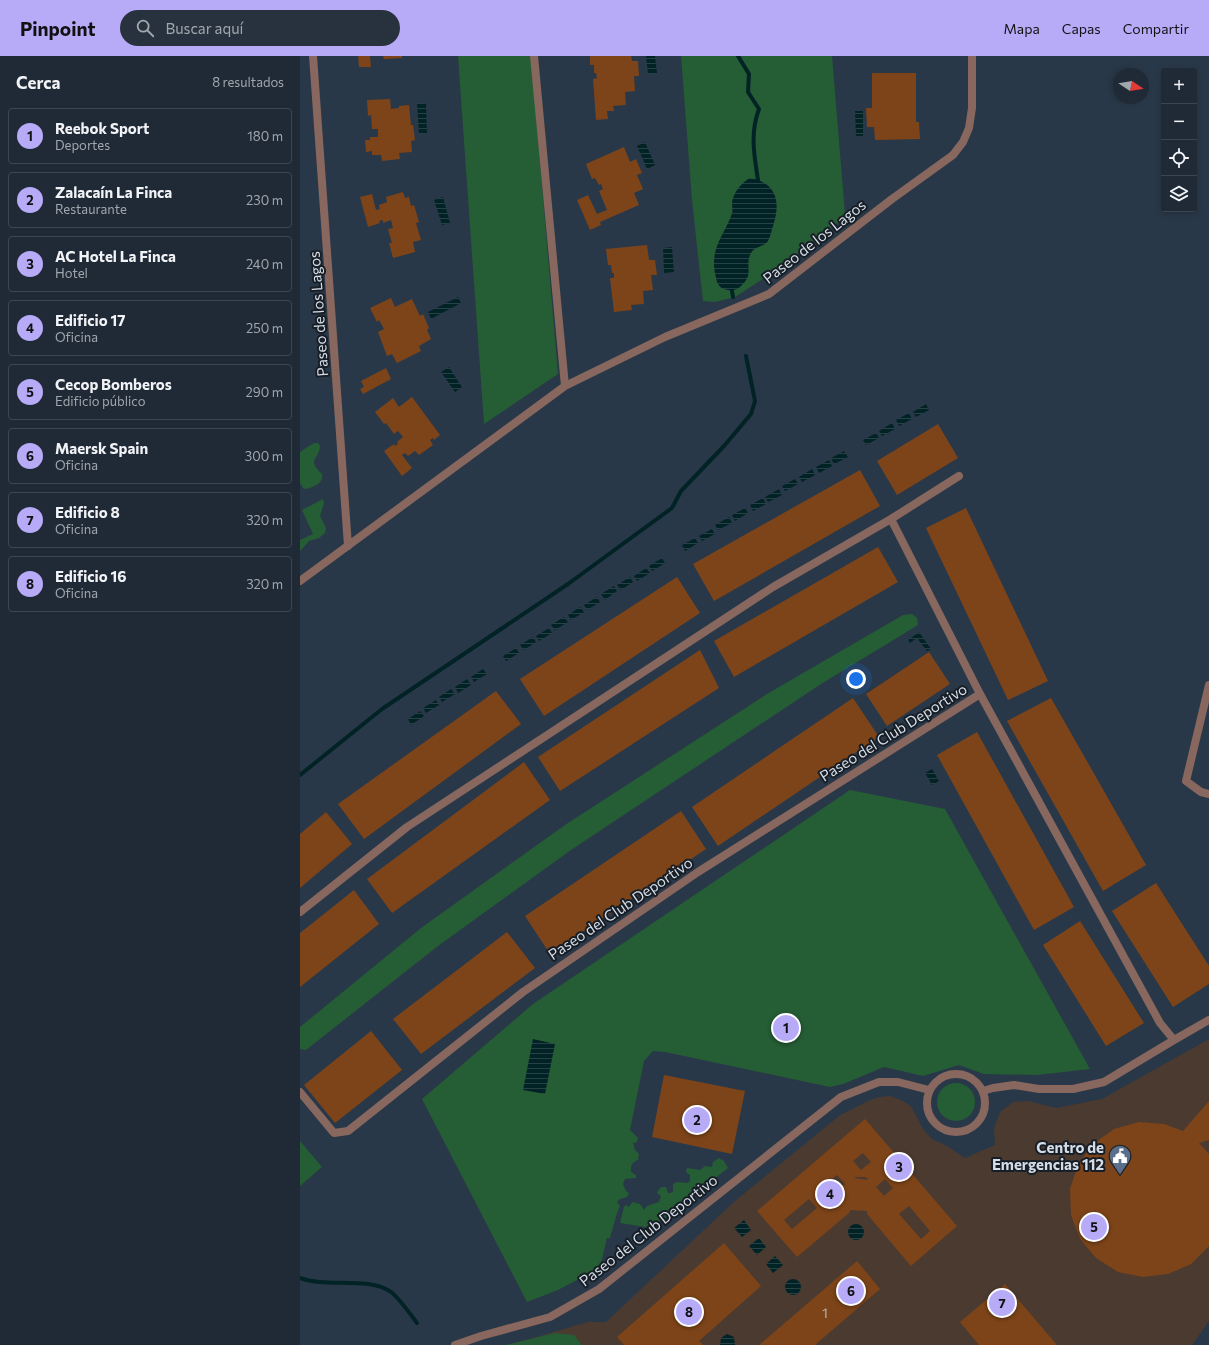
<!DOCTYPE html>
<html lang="es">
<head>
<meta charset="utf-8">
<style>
	:root { --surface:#1f2a36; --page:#27323e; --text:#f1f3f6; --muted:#a1a7ad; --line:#3c4651; --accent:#b7abf8 }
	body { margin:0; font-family:Commissioner,sans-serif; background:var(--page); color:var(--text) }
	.controls { position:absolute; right:12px; top:12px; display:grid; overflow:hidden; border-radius:4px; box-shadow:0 2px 6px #0003 }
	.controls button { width:36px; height:36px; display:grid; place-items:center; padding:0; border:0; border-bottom:1px solid var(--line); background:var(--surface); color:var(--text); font:20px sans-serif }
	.compass { position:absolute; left:813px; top:12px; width:36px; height:36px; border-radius:50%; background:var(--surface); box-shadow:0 2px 6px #0003; rotate:102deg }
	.you { position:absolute; left:556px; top:623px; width:14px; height:14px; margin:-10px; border:3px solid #fff; border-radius:50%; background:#1a73e8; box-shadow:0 0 0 6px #1a73e833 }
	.badge { display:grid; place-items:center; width:26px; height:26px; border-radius:50%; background:var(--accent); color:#111; font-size:13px; font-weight:700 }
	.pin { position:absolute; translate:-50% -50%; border:2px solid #fff; box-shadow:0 1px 4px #0006 }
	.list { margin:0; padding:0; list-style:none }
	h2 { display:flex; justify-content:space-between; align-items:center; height:52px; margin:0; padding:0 16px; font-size:17px }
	h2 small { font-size:13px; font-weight:400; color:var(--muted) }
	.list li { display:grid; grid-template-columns:26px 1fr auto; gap:12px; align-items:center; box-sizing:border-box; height:56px; margin:0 8px 8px; padding:0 8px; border:1px solid var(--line); border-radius:4px }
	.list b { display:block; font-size:15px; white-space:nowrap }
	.list p { margin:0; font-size:13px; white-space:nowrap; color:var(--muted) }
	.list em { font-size:13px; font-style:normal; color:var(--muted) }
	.icon { flex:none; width:22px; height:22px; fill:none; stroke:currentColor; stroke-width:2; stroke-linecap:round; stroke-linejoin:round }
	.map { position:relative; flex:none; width:909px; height:1289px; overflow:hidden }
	header { display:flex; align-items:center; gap:24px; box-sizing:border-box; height:56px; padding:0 20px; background:var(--accent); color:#111 }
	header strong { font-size:19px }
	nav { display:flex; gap:22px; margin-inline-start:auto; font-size:14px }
	.search { width:280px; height:36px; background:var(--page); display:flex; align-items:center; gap:10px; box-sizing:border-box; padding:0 14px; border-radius:22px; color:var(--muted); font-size:15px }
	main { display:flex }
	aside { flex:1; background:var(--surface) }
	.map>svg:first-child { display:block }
	.commercial { fill:#4b3a30 }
	.green { fill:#255d35 }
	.water { fill:url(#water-rules) }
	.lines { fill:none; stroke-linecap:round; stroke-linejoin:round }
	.stream { stroke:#022326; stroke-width:4 }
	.building { fill:#7d4419; fill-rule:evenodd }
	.minor { stroke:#87675e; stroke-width:8 }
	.labels { text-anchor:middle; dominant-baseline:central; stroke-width:4; stroke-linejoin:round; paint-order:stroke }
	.number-label { font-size:13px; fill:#beb7b4 }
	.street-label { font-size:15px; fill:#d4dde7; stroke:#181e26 }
	.poi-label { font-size:15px; font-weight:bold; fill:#d4dde7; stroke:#181e26; text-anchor:end }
</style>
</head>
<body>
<header>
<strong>Pinpoint</strong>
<div class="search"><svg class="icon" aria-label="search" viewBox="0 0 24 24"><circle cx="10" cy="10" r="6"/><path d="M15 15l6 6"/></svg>Buscar aquí</div>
<nav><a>Mapa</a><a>Capas</a><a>Compartir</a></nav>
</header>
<main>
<aside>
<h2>Cerca<small>8 resultados</small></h2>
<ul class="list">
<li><span class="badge">1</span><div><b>Reebok Sport</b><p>Deportes</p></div><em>180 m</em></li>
<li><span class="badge">2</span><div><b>Zalacaín La Finca</b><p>Restaurante</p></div><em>230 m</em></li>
<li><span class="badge">3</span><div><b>AC Hotel La Finca</b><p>Hotel</p></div><em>240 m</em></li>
<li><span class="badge">4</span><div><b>Edificio 17</b><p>Oficina</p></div><em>250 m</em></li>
<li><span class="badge">5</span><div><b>Cecop Bomberos</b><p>Edificio público</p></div><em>290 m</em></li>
<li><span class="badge">6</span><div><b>Maersk Spain</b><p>Oficina</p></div><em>300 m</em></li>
<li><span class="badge">7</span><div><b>Edificio 8</b><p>Oficina</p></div><em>320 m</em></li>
<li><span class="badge">8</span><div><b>Edificio 16</b><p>Oficina</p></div><em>320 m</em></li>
</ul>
</aside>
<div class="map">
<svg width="909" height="1289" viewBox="0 0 909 1289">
	<defs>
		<pattern id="water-rules" width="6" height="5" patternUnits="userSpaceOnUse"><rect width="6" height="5" fill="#022326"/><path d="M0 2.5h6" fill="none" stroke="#264246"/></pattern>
	</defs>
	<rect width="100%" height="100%" fill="#293848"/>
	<path class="commercial" d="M 909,983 L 909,1265 L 892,1289 L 209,1289 L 288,1266 L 306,1266 L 435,1145 L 539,1060 L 570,1044 L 580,1041 L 590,1040 L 601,1044 L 611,1050 L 623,1073 L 632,1083 L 647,1090 L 665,1102 L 695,1089 L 694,1072 L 700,1056 L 713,1046 L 728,1045 L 756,1052 L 802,1043 Z"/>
	<path class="green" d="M 158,0 L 231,0 L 258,318 L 184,368 Z
		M 381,0 L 532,0 L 545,158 L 539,166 L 507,189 L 492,204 L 435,241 L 415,246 L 403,245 L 392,144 Z
		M 14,387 L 18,387 L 20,390 C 19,404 6,403 22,418 C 24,427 14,431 6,433 L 3,432 L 0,427 L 0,396 Z
		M 23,443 L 24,447 L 20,460 L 26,472 L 25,477 L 19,482 L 9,485 L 0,495 L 0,484 L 13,478 L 2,454 Z
		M 612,558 L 617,562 L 618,569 L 521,628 L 271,794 L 138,890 L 6,994 L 0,993 L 0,971 L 121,872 L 265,769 L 467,638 L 603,559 Z
		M 550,734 L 645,753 L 790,1013 L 737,1019 L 684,1018 L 659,1009 L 623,1020 L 584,1011 L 543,1028 L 530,1031 L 365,996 L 353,995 L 344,1005 L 330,1074 L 338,1082 L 337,1086 L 333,1087 L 335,1094 L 339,1098 L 338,1104 C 331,1107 331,1109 331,1116 L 336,1119 L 336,1122 L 325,1123 L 323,1128 L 326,1135 L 329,1137 L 327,1141 L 320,1143 L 317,1146 L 320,1150 L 317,1157 L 310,1182 L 307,1182 L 300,1212 L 258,1234 L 227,1246 L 122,1043 L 233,948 Z
		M637 1046a19 19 0 1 1 38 0a19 19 0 1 1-38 0Z
		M 0,1085 L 22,1111 L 0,1130 Z
		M 419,1102 L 424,1105 L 428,1112 L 351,1172 L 320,1167 L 324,1151 L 326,1149 L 329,1151 L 332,1146 L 340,1148 L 344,1154 L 347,1150 L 359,1146 L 361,1140 L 357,1137 L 359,1133 L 362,1131 L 366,1131 L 368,1137 L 371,1137 L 373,1135 L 373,1128 L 377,1126 L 388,1127 L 390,1125 L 390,1119 L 386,1116 L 387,1112 L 400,1114 L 405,1110 L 412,1111 L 413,1106 Z
		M 255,1277 L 274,1279 L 282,1289 L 206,1289 Z"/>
	<path class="water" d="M 346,0 L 355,0 L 357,17 L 348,18 Z
		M 117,47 L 126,47 L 127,77 L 119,78 Z
		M 555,55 L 563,55 L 563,80 L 556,80 Z
		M 345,86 L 355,109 L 347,113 L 337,90 Z
		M 450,122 C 477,127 481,146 473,170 C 471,175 471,180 468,185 C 464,191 455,190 451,197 C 444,210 455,217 441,230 C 436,235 431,235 424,233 C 419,231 417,227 416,222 C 409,193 422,183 432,158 C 433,154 432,150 432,146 C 434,136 441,127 450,122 Z
		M 143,141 L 150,167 L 142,169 L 134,144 Z
		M 372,191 L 374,216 L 364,217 L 363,192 Z
		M 158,241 L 161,247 L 131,263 L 128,256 Z
		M 149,311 L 162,331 L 155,336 L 141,316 Z
		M 626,348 L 629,354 L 616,361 L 613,356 Z
		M 609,357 L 612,363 L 599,370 L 596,364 Z
		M 592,367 L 595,373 L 582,380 L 579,375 Z
		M 576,377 L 579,382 L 566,389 L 563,384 Z
		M 544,395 L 548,401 L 534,408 L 531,402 Z
		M 529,404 L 532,410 L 519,417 L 516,411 Z
		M 512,413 L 515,419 L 502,426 L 499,421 Z
		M 495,423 L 498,428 L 485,435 L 482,430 Z
		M 479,433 L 482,439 L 468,446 L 465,441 Z
		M 463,442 L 466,448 L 453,455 L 450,449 Z
		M 445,452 L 448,457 L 435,465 L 432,459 Z
		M 429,461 L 432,467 L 418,474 L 415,469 Z
		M 412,473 L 415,478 L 402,485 L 399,480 Z
		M 395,482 L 398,487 L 385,495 L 382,489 Z
		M 362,502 L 365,507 L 352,515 L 349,510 Z
		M 346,512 L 350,517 L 337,525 L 334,520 Z
		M 330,521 L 333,526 L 321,534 L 317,529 Z
		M 314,530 L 317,535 L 305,544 L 301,538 Z
		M 297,541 L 300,546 L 287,554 L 284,549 Z
		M 280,551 L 284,556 L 271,564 L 268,559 Z
		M 264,561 L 268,566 L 255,574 L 251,569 Z
		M 249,572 L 252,577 L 239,585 L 236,580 Z
		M 619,576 L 631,593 L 627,595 L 617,582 L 610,587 L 608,584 Z
		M 233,581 L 236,586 L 224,594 L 220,589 Z
		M 216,592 L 219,597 L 206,605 L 203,600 Z
		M 183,613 L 187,618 L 174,626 L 171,621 Z
		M 167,623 L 171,629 L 158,637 L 155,631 Z
		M 151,633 L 155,638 L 142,646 L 139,641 Z
		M 136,644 L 139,649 L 126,657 L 123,652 Z
		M 120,655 L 124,660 L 111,669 L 108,663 Z
		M 632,713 L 639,725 L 632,729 L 625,717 Z
		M 233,983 L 255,988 L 245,1038 L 223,1034 Z
		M 444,1164 L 451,1174 L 442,1181 L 434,1172 Z
		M548 1176a8 8 0 1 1 16 0a8 8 0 1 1-16 0Z
		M 459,1182 L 466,1191 L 457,1199 L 449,1190 Z
		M 475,1200 L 483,1209 L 473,1217 L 466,1208 Z
		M485 1231a8 8 0 1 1 16 0a8 8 0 1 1-16 0Z
		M 427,1278 L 434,1281 L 435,1289 L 420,1289 L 421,1282 Z"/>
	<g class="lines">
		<path class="stream" d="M 438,0 L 449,18 L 448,36 L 459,53 C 450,77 454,99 458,124
			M 432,235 L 433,241
			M 0,719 L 82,653 L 268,528 L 372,452 L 381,435 L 424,390 L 451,358 L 455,345 L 446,300
			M 0,1222 C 27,1232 68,1220 91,1236 C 99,1242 111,1259 117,1267"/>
	</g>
	<path class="building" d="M 58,0 L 70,0 L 71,11 L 59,11 Z
		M 83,0 L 102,0 L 102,2 L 84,3 Z
		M 290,0 L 331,0 L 332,5 L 338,5 L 339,20 L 334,20 L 335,35 L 325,36 L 326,49 L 313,50 L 314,55 L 307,55 L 308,63 L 296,64 L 293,23 L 297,22 L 296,17 L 294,17 L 294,9 L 290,9 Z
		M 572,17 L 616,17 L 616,66 L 619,66 L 620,83 L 575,84 L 574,71 L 567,71 L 566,52 L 572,52 Z
		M 90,43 L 91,53 L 99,52 L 99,50 L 109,49 L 111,69 L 113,69 L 115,84 L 111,85 L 112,96 L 99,97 L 100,103 L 82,105 L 81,99 L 72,99 L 72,95 L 66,96 L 65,84 L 70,84 L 70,81 L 78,81 L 78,73 L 72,73 L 71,59 L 68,60 L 67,44 Z
		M 324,91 L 330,106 L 336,103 L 342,117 L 337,119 L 343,133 L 334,137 L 339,149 L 300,166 L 301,169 L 290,174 L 277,144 L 288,139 L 297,158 L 307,154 L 299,135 L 303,133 L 301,128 L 299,129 L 295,122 L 292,123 L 286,108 Z
		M 103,136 L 105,142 L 109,141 L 111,150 L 114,149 L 119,166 L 116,167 L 121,184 L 113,186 L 115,196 L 93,202 L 89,187 L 92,187 L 88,173 L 93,172 L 91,164 L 83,167 L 83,164 L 79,165 L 80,167 L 68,171 L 60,141 L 72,138 L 76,154 L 80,153 L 79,149 L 87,146 L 86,141 Z
		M 347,189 L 349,204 L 355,204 L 357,219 L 351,219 L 353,234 L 343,235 L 344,248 L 331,249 L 332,254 L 314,256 L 310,222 L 314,222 L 314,217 L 312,217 L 311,209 L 308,209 L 306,193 Z
		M 91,242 L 95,251 L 112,243 L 120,260 L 123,258 L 129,272 L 127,274 L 131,283 L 119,290 L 121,295 L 97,307 L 92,298 L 87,300 L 78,276 L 84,273 L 79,264 L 77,266 L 70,252 Z
		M 86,312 L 91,323 L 63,338 L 60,333 L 64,331 L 61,325 Z
		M 112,341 L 140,379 L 134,384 L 133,382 L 130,384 L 133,389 L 119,399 L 115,395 L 108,400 L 105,397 L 102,399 L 112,412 L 102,420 L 84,395 L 94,388 L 95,390 L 98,388 L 97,386 L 103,381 L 98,375 L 94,378 L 86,367 L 84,368 L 75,356 L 93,342 L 99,351 Z
		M 638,368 L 658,402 L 597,439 L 577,405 Z
		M 560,414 L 580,450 L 414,545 L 393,508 Z
		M 666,452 L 748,625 L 708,644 L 626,472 Z
		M 578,491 L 598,526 L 434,621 L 414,585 Z
		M 377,521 L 400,557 L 244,660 L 220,623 Z
		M 400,594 L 419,632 L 260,735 L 238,701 Z
		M 629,596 L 650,628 L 587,670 L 566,638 Z
		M 196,635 L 221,668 L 64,783 L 38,748 Z
		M 553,642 L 579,681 L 418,790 L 392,751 Z
		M 751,642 L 846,809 L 803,835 L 707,665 Z
		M 677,676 L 774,851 L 734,874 L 637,699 Z
		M 224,706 L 250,744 L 92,857 L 67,823 Z
		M 381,755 L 406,793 L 250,898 L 225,860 Z
		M 26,756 L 52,788 L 0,832 L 0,778 Z
		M 856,827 L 909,910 L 909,928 L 873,951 L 812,855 Z
		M 54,834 L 79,868 L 0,931 L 0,877 Z
		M 780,865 L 844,967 L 806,990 L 743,889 Z
		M 207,876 L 235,912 L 121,998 L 93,963 Z
		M 71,975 L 102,1014 L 35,1067 L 4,1029 Z
		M 364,1019 L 445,1035 L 432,1098 L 352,1081 Z
		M 909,1045 L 909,1084 L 899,1087 L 909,1098 L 909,1190 L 891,1208 L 868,1218 L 843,1221 L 818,1216 L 796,1202 L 780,1183 L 771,1159 L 770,1133 L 778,1109 L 793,1088 L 814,1073 L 839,1066 L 864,1068 L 883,1075 Z
		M 565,1063 L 657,1170 L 611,1210 L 567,1158 L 567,1155 L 550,1154 L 549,1157 L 497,1201 L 457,1155 ZM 563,1097 L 571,1106 L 561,1114 L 553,1105 ZM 537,1119 L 545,1128 L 535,1136 L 527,1127 ZM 556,1121 L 566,1121 L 568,1124 L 554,1122 ZM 585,1123 L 593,1132 L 584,1140 L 576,1131 ZM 509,1143 L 517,1152 L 492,1173 L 484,1164 ZM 609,1150 L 630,1175 L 621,1183 L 599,1158 Z
		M 424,1187 L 461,1230 L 399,1285 L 403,1289 L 324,1289 L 317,1281 Z
		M 557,1205 L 580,1233 L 515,1289 L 459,1289 Z
		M 705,1228 L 757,1289 L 679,1289 L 660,1266 Z"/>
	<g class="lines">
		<path class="minor" d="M 13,0 L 48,490
			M 234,0 L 265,330
			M 591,463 L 680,638 L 860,967 L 874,984
			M 0,525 L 265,330 L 365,281 L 469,238 L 592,143 L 653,99 L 663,86 L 669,72 L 672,52 L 672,0
			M 909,629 L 886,725 L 901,736 L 909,738
			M 0,856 L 107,771 L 473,531 L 591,463 L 659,420
			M627 1047a29 29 0 1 1 58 0a29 29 0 1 1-58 0Z
			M 683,1035 L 693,1032 L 714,1029 L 739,1033 L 773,1033 L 804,1026 L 874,984 L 909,964
			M 0,1036 L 34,1077 L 48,1075 L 223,936 L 398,816 L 680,638
			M 155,1289 L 181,1280 L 250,1261 L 299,1233 L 541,1041 L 579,1026 L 598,1026 L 629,1034"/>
	</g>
	<defs>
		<g id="civic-pin" transform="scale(1.15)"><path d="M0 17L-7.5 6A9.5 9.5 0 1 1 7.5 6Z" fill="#5c6f8a" stroke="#181e26"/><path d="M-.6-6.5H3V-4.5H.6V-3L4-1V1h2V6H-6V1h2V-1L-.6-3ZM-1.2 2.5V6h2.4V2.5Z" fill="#fff"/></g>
	</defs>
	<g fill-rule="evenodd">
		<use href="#civic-pin" x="820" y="1100"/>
	</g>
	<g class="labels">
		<g class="number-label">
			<text x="525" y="1257">1</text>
		</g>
		<g class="street-label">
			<text transform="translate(514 185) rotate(-38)">Paseo de los Lagos</text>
			<text transform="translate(18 258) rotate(-94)">Paseo de los Lagos</text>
			<text transform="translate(593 676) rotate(-32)">Paseo del Club Deportivo</text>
			<text transform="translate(320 852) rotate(-34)">Paseo del Club Deportivo</text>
			<text transform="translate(348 1174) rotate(-38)">Paseo del Club Deportivo</text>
		</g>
		<g class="poi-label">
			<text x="804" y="1091">Centro de<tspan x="804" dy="17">Emergencias 112</tspan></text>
		</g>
	</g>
</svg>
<div class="controls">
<button>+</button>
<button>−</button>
<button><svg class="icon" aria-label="locate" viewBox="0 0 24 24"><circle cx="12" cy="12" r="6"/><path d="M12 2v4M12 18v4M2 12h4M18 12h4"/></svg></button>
<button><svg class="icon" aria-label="layers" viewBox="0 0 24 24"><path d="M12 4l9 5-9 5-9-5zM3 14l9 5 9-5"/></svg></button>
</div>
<svg class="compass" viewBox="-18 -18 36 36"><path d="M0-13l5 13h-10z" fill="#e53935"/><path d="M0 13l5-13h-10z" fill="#a1a7ad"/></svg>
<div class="you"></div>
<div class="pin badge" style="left:486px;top:972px">1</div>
<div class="pin badge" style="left:397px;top:1064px">2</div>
<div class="pin badge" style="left:599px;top:1111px">3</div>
<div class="pin badge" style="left:530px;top:1138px">4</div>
<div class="pin badge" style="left:794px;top:1171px">5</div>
<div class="pin badge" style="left:551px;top:1235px">6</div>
<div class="pin badge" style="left:702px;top:1247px">7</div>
<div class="pin badge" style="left:389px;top:1256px">8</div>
</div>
</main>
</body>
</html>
